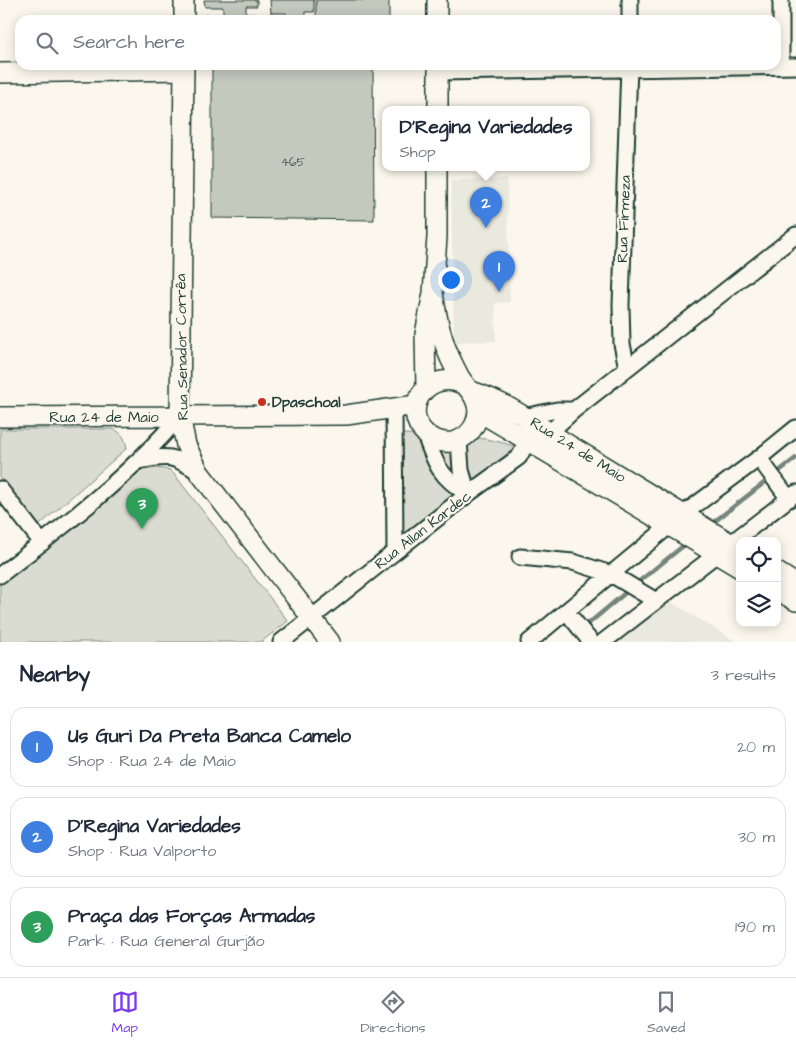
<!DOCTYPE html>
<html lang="en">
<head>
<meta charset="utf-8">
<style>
	:root { --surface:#fff; --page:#f6f6f7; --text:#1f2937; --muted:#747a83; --line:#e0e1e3; --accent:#7c3aed }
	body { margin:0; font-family:"Architects Daughter",sans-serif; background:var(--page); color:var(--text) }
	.controls { position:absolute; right:15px; bottom:15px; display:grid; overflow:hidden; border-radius:10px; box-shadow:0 2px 12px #0003 }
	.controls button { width:45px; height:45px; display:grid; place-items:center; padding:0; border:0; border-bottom:1px solid var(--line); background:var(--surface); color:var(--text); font:25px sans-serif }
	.you { position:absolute; left:450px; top:279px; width:18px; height:18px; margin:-12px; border:4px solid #fff; border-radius:50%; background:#1a73e8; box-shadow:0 0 0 8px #1a73e833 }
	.badge { display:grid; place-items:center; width:32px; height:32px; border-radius:50%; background:var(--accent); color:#fff; font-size:16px; font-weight:700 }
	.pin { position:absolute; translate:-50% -41px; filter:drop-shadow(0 1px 2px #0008) }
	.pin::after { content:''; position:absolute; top:26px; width:18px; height:15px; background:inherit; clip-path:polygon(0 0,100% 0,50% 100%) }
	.popup { position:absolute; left:382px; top:106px; width:208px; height:65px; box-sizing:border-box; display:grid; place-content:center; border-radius:10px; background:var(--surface); filter:drop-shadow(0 1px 4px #0005); font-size:16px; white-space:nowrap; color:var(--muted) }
	.popup b { font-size:19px; color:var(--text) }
	.popup::after { content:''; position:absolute; left:50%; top:100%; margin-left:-10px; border:10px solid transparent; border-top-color:var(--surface) }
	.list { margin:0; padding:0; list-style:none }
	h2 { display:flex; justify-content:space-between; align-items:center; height:65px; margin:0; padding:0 20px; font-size:21px }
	h2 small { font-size:16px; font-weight:400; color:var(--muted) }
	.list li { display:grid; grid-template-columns:32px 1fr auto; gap:15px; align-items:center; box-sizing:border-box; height:80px; margin:0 10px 10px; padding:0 10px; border:1px solid var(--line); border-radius:15px }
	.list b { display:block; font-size:19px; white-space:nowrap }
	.list p { margin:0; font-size:16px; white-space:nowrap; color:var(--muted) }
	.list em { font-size:16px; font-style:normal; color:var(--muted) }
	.icon { flex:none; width:28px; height:28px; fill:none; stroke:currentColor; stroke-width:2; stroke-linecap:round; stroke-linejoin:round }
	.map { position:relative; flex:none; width:796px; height:642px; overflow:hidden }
	.search { position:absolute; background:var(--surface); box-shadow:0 2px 12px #0003; left:15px; right:15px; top:15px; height:55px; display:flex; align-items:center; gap:12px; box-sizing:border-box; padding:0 18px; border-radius:15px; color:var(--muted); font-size:19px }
	.sheet { height:335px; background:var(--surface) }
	nav { display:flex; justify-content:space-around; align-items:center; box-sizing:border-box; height:70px; border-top:1px solid var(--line); background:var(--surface); font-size:14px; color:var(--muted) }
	nav a { display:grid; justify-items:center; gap:2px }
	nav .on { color:var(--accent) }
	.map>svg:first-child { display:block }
	.built { fill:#eae9de }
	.green { fill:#dbdcd1; stroke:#7d8c82 }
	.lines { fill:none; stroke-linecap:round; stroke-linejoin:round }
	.stream { stroke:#74847b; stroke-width:4.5 }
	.building { fill:#c4c9be; stroke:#1f3d34 }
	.minor-casing { stroke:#1f3d34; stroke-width:19 }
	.major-casing { stroke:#1f3d34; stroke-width:22 }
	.minor { stroke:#fbf7ec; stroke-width:15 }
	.major { stroke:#fbf7ec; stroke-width:19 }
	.poi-dot { fill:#c8321e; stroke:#fbf7ec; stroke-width:2 }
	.labels { text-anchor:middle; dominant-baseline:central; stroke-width:4.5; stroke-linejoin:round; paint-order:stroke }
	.number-label { font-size:12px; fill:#486056 }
	.street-label { font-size:15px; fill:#1f3d34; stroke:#fbf7ec }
	.poi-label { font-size:15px; font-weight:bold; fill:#1f3d34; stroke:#fbf7ec; text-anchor:start }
</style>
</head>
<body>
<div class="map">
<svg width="796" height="642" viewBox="0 0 796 642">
	<rect width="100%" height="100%" fill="#fbf7ec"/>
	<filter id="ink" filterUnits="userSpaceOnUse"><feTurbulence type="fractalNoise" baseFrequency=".02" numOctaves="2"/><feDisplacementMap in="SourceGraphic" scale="10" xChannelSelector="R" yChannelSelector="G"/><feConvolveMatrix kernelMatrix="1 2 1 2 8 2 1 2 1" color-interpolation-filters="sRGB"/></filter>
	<g filter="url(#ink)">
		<path class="built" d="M 507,179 L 510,302 L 495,303 L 496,341 L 454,342 L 451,180 Z
			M 666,599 L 737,642 L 612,642 Z"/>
		<path class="green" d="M 0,429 L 114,429 C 123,434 125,438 127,448 L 35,529 L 0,482 Z
			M 402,434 C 438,435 482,434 516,447 L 403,536 Z
			M 157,468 L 170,470 L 174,474 L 288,621 L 261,642 L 0,642 L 0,583 L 134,475 L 143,470 Z"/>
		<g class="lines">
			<path class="stream" d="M 710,525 L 796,458
				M 636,584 L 688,542
				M 588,624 L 630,589"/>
		</g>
		<path class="building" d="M 204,0 L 257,0 L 257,6 L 246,6 L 246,14 L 257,14 L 257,20 L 204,20 L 204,15 L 223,14 L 223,7 L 205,7 Z
			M 270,0 L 314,0 L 314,12 L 305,12 L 305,19 L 314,19 L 314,20 L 271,20 L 286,19 L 286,13 L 271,13 Z
			M 316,0 L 389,0 L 389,20 L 316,20 Z
			M 212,65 L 373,65 L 374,220 L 212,218 Z"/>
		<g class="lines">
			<g class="minor-casing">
				<path id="minor" d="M 630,20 L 630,0
					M 781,66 L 781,0
					M 438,72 L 796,66
					M 627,368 L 622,344 L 621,305 L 629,65
					M 394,409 L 395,551
					M 523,417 L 557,410 L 574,410
					M 424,432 C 435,463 439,477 468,494
					M 549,433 L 574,410 L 796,235
					M 459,440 L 461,470 L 468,494
					M 759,458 L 789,499
					M 138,461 C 170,455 172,455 199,472
					M 0,489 L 42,543
					M 682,515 L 759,458 L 796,428
					M 520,557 L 573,562 L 611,574 L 656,601
					M 0,575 C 64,526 128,477 180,416
					M 566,611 L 591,642
					M 281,642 L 468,494 L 519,457 L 525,446 L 522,438
					M 529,642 L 669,526
					M 603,642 L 796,493"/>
			</g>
			<g class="major-casing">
				<path id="major" d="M 184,0 L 184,20
					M 437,0 L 437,20
					M 184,65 L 180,416 L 186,445 L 199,472 L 330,642
					M 438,65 L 438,109
					M 0,73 L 184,70
					M 433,293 C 437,319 442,343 454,366 C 457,373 461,380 466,386 C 470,391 474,395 476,402 C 479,409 478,417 475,424 C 471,433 462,440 452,442 C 443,443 434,440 427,435 C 397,410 430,365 466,386
					M 426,388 L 425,334 L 433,293 L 437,237 L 437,167
					M 471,391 C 510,403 542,429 577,450 C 631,483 686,516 740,549
					M 478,411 L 740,568
					M 0,417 L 346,415 L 416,405
					M 777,572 L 796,584
					M 777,590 L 796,601"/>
			</g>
			<use href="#minor" class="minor"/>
			<use href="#major" class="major"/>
		</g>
	</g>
	<circle class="poi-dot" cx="262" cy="402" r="5"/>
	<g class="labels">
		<g class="number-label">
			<text x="293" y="162">465</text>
		</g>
		<g class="street-label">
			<text transform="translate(624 219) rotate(-88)">Rua Firmeza</text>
			<text transform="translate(182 347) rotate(-91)">Rua Senador Corrêa</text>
			<text x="104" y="417">Rua 24 de Maio</text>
			<text transform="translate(578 450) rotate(32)">Rua 24 de Maio</text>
			<text transform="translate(423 530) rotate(-38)">Rua Allan Kardec</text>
		</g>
		<g class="poi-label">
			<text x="272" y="402">Dpaschoal</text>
		</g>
	</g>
</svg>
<div class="controls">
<button><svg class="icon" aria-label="locate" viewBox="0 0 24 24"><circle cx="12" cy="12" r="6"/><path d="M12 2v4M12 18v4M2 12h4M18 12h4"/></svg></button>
<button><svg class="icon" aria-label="layers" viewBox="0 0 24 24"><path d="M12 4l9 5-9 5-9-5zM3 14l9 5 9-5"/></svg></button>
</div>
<div class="you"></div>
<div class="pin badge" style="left:499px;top:292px;background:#3f7fe0">1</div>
<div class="pin badge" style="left:486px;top:228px;background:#3f7fe0">2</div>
<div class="popup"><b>D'Regina Variedades</b>Shop</div>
<div class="pin badge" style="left:142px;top:529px;background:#2e9e5b">3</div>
<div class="search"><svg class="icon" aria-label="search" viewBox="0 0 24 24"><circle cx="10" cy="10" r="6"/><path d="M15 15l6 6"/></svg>Search here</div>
</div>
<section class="sheet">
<h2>Nearby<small>3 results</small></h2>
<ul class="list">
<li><span class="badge" style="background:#3f7fe0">1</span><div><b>Us Guri Da Preta Banca Camelo</b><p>Shop · Rua 24 de Maio</p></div><em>20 m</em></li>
<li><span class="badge" style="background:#3f7fe0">2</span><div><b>D'Regina Variedades</b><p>Shop · Rua Valporto</p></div><em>30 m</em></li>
<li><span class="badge" style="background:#2e9e5b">3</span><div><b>Praça das Forças Armadas</b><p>Park · Rua General Gurjão</p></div><em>190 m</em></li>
</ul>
</section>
<nav>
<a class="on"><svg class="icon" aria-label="map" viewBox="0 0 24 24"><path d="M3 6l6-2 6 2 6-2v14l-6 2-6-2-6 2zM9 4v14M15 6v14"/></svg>Map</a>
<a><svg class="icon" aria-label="directions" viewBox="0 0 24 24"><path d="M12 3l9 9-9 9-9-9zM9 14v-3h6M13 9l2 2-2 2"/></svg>Directions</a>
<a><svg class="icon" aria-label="saved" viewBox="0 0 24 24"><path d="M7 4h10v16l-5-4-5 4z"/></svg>Saved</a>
</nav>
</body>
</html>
